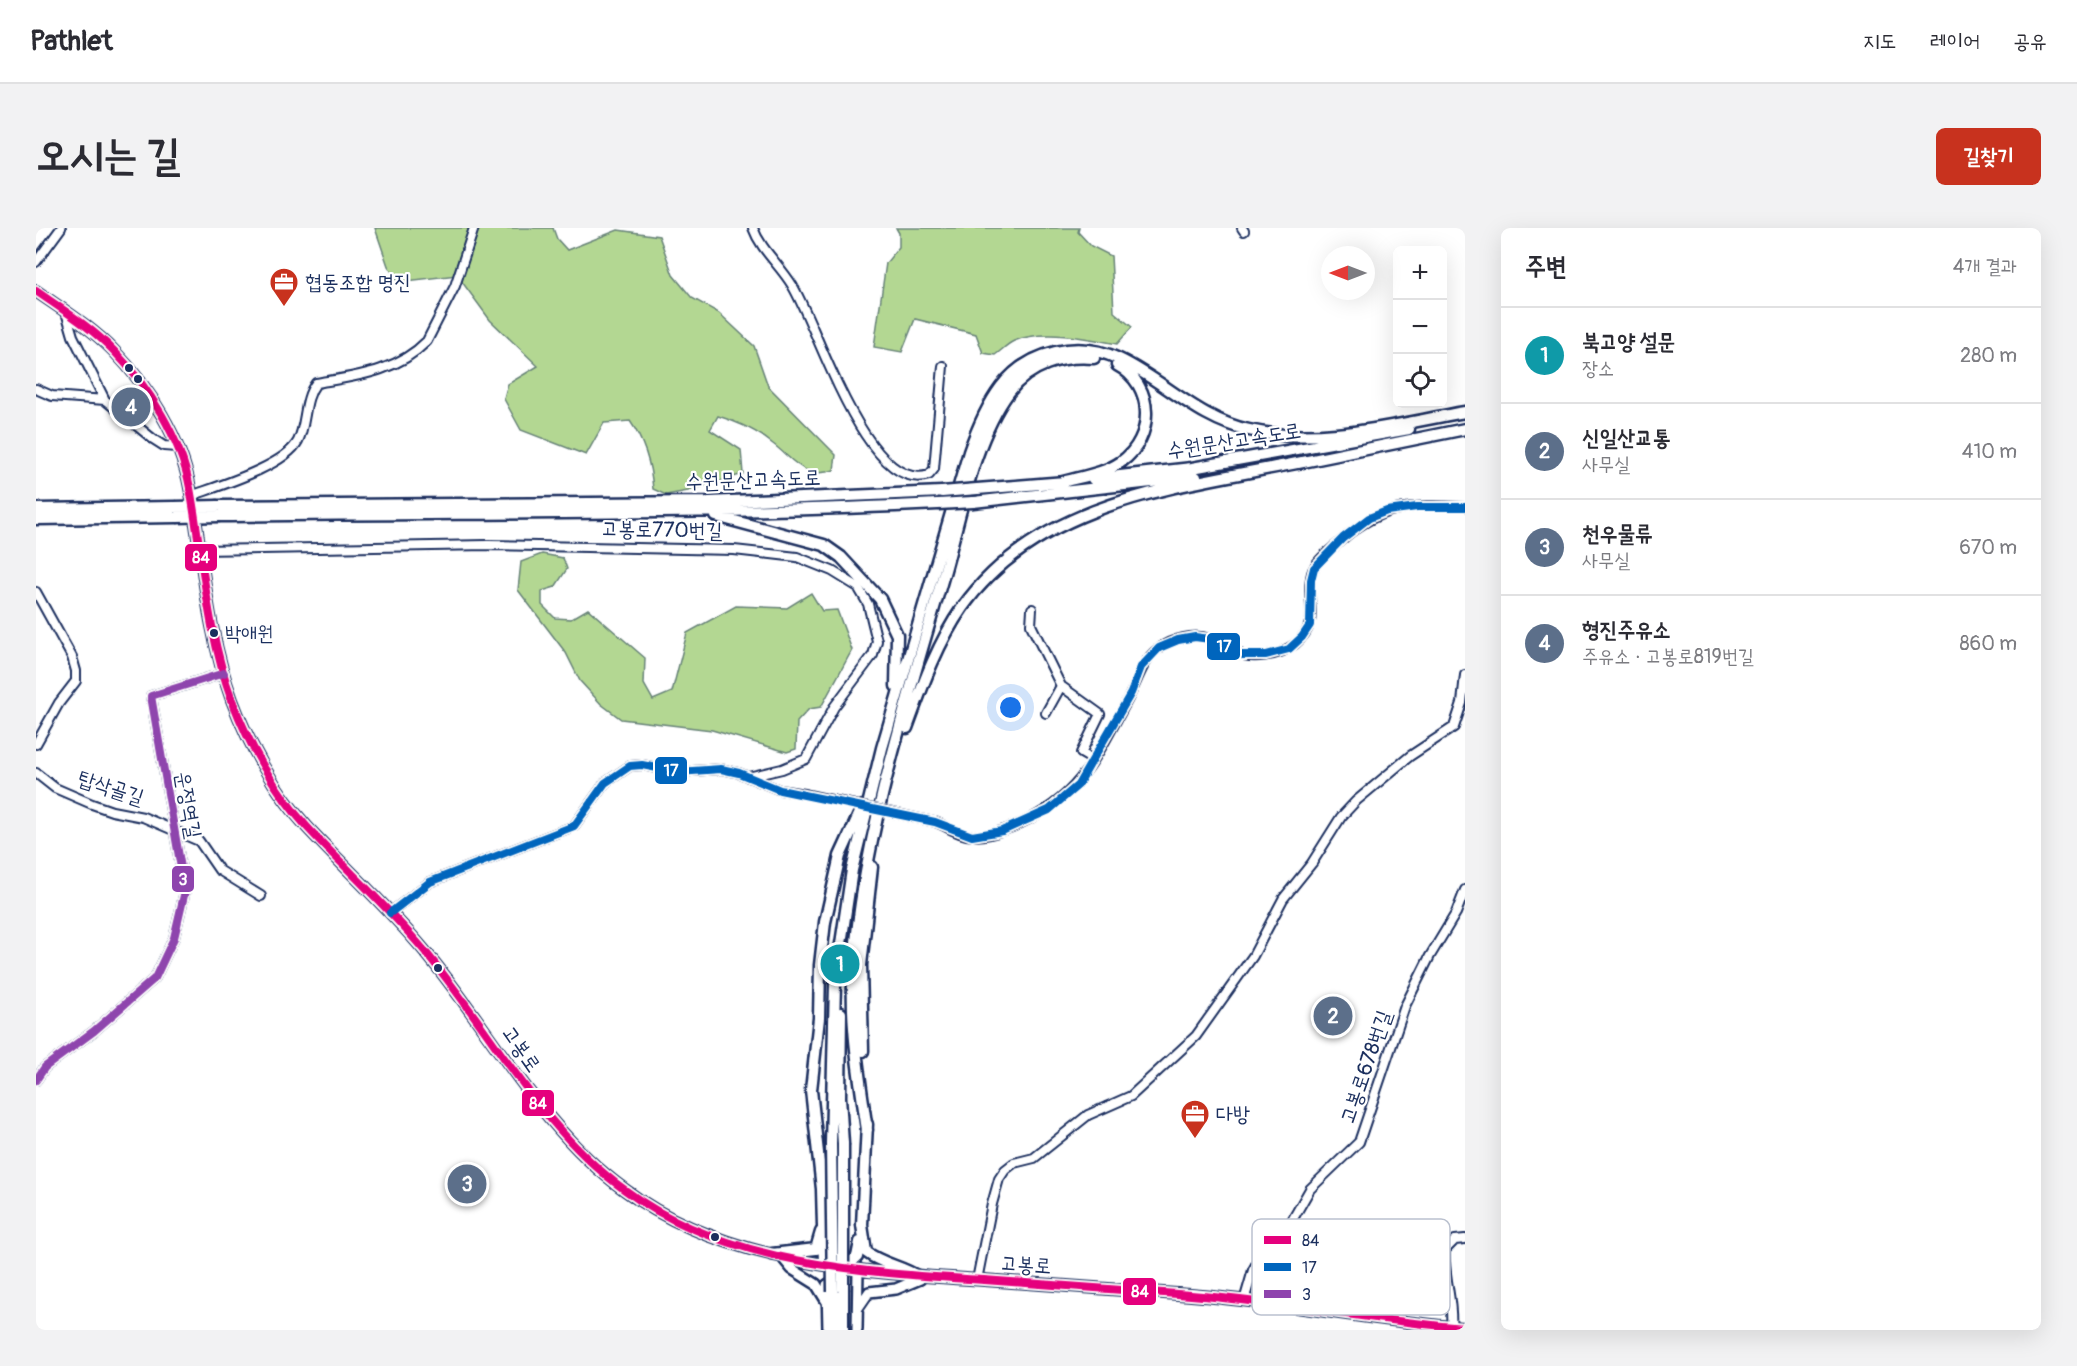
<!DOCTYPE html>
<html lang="ko">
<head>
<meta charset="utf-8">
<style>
	:root { --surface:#fff; --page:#f2f2f3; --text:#2b2b33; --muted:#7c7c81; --line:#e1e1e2; --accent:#c8321e }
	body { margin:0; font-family:Pangolin,"Poor Story",sans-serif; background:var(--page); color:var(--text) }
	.controls { position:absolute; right:18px; top:18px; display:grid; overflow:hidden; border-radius:9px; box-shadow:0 6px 24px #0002 }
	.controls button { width:54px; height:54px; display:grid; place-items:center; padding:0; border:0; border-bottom:2px solid var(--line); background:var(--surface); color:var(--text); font:30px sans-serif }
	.compass { position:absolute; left:1285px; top:18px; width:54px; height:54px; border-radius:50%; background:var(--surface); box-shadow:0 6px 24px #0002; rotate:270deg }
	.you { position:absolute; left:975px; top:480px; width:21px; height:21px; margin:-15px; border:4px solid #fff; border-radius:50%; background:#1a73e8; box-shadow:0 0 0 9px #1a73e833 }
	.badge { display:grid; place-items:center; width:39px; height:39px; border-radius:50%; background:var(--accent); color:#fff; font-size:20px; font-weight:700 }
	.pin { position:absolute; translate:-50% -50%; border:3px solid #fff; box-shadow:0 2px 6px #0006 }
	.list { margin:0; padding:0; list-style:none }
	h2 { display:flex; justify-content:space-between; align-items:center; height:78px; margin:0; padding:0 24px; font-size:26px }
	h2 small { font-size:20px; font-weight:400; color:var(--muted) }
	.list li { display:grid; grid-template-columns:39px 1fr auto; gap:18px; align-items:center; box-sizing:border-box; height:96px; padding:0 24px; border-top:2px solid var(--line) }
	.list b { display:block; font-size:22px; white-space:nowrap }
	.list p { margin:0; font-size:20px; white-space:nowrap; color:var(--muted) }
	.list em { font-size:20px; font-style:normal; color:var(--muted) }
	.icon { flex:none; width:33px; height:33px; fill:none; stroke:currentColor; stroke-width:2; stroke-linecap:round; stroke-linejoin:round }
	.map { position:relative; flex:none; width:1429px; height:1102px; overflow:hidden; border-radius:9px }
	header { display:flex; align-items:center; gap:36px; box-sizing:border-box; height:84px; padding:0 30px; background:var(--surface); border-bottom:2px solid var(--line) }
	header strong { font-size:28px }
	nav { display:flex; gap:33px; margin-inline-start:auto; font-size:21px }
	.intro { display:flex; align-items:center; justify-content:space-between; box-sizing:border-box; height:144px; padding:0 36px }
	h1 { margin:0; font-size:42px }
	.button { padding:15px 27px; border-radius:9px; background:var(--accent); color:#fff; font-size:21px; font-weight:700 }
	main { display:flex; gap:36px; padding:0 36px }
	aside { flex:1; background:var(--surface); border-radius:9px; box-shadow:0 6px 24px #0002 }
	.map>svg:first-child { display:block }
	.green { fill:#b3d792; stroke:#678378; stroke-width:1.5 }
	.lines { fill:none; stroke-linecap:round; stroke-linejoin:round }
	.minor-casing { stroke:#1b2f5e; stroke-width:12 }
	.major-casing { stroke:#1b2f5e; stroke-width:14 }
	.highway-casing { stroke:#1b2f5e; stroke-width:15 }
	.minor { stroke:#fff; stroke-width:8 }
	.major { stroke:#fff; stroke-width:9 }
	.highway { stroke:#fff; stroke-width:10 }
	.minor-bridge-casing { stroke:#1b2f5e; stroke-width:12; stroke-linecap:butt }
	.highway-bridge-casing { stroke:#1b2f5e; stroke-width:15; stroke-linecap:butt }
	.minor-bridge { stroke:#fff; stroke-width:8 }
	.highway-bridge { stroke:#fff; stroke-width:10 }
	.bus-1-casing { stroke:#fff; stroke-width:12 }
	.bus-2-casing { stroke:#fff; stroke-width:12 }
	.bus-3-casing { stroke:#fff; stroke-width:12 }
	.bus-1 { stroke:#e5007d; stroke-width:8 }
	.bus-2 { stroke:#0065bd; stroke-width:8 }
	.bus-3 { stroke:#8e44ad; stroke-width:8 }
	.bus-dot { fill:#1b2f5e; stroke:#fff; stroke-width:2 }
	.labels { text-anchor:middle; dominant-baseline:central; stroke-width:4.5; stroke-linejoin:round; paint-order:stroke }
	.bus-label { font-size:20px; fill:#1b2f5e; stroke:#fff; text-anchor:start }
	.poi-label { font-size:21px; fill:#1b2f5e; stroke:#fff; text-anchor:start }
	.street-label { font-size:21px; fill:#1b2f5e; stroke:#fff }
	.key { fill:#fff; stroke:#bbc1cf; stroke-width:1.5 }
	.key-label { font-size:16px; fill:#1b2f5e }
	.line-badge { stroke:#fff; stroke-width:2 }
	.badge-label { font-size:16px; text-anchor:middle; font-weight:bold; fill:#fff }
</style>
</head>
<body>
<header>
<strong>Pathlet</strong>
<nav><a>지도</a><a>레이어</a><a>공유</a></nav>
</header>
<div class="intro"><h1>오시는 길</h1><a class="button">길찾기</a></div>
<main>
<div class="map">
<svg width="1429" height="1102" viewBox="0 0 1429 1102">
	<rect width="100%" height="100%" fill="#fff"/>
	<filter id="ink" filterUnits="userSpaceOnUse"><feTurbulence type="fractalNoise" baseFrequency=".0167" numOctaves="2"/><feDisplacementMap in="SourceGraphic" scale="12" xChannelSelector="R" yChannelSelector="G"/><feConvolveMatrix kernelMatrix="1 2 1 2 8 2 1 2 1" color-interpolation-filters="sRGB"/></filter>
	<g filter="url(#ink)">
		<path class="green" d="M 339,0 L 517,0 L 521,11 L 531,22 L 582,2 L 623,8 L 637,47 L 656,70 L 683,85 L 718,118 L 732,158 L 800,227 L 798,242 C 768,252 758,232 737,216 C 722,203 701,194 682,188 L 674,202 L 705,222 L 707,246 L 652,263 L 630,267 L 617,261 C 615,236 608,213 594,193 L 568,195 L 550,227 L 485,202 L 468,171 L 472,156 L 502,138 L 454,92 L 421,47 L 362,54 L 352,38 Z
			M 860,0 L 1043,0 L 1042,4 L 1055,18 L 1075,28 L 1078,84 L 1096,99 L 1081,116 C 1051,110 1007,101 978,113 C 971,116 965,123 959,127 L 947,125 L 940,106 L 879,91 L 866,124 L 838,119 L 850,35 L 863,19 L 863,5 Z
			M 506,326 L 527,330 L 531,341 L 519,359 L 506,363 L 506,377 L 519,390 L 535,391 L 552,381 L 609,430 L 608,456 L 617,472 L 636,464 L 651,405 L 700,378 L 751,380 L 775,365 L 786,383 L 801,382 L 816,422 L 785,479 L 773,481 L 761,494 L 760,521 L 751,524 L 676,502 L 585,491 L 565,476 L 544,453 L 530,425 L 482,362 L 485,334 Z"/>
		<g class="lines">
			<g class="minor-casing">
				<path id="minor" d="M 717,0 C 725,22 744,37 756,57 C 781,96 831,268 893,247 L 898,241 L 907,138
					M 1206,0 L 1208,3
					M 0,34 L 25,0
					M 30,84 L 37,108 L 69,172
					M 0,161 L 16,168 L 69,172 L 117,211 L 128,218 L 141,219
					M 155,268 C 182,258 249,238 262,213 C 271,195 267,172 280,155 C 320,148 361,144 391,113 L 419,58 L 438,0
					M 163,322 L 452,317 L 698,322 L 761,329 L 796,343 L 822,359 L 832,376 L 841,413 L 837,427 L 798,479 L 770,531 L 746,541 L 712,549
					M 0,364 L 36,429 L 40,443 L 40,453 L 23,475 L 0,516
					M 996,381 L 995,397 L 1025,458 L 1064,486 L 1045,525 L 1057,532
					M 1010,485 L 1025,458
					M 0,545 L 19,560 L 56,576 L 76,583 L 107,589 L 163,613 L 183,642 L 225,668
					M 899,594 C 911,598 924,608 937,608 C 954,608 970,602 985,595 C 1045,569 1062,525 1092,471 C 1102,453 1105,434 1122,421 C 1135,411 1158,405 1174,411 C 1183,414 1189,421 1198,424 C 1215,432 1244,428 1259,416 C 1287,393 1268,374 1276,345 C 1279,334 1291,325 1299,318 C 1343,276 1371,277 1429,279
					M 354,685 L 394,654 L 538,598 L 569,555 L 594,538 L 606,537 L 642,544 L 685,541 L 703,545 L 744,562 L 769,566
					M 0,852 L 9,839 L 58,803 L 119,750 L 138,710 L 149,663 L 115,468 L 188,445
					M 941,1052 L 956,976 L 963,951 L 969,942 L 978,935 L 998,930 L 1052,887 L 1095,868 L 1160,808 L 1217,728 L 1247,671 L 1276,635 L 1305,589 L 1320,573 L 1374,528 L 1418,499 L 1426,475 L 1429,447
					M 1208,1073 L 1217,1042 L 1231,1017 L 1254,996 L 1274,961 L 1323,914 L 1369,778 L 1394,728 L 1420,685 L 1429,662
					M 1415,1102 C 1418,1074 1407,1049 1409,1022 L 1419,1012 L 1429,1011"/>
			</g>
			<g class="major-casing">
				<path id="major" d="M 0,63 C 27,82 55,99 78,123 C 113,159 145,211 154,260 C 167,331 171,404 196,472 C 213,517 239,564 271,599 C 309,640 351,678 387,721 C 454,800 504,901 589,962 C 688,1036 829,1045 948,1052 C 1017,1057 1086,1062 1155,1067 C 1246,1074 1337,1093 1429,1100
					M 746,1029 L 756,1041 L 780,1056 L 791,1074
					M 822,1080 L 833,1064 L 860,1061 L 884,1051
					M 792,1102 L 791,1057 L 801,1050
					M 821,1102 L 822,1042"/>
			</g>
			<g class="highway-casing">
				<path id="highway" d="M 1262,235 L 1429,201
					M 1057,251 L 1156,240 L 1373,201
					M 1023,255 C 1043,249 1068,246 1085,234 C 1119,210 1119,157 1081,137
					M 941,261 L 1029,254
					M 937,274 L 1160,249
					M 182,278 L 672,274 L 906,264
					M 0,281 L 139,279
					M 184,288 C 423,284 663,288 902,276
					M 680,288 L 788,317 L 805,329 L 844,371 L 861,407 L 860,458
					M 0,291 L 141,289
					M 871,500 C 886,459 901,416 926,380 C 1003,271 1147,258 1266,234
					M 805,785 L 804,869 L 807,916
					M 827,823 L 825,737 L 836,639
					M 831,896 L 826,997 L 830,1024 C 847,1037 867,1038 884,1050
					M 831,902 C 823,846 813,791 818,735 C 829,600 872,471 909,342 C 925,286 938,211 973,164 C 993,137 1026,127 1058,130
					M 795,916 L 799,756 L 816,642 L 846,520 L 933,224 C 941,201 950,179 965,159 C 992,123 1043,111 1083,131 C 1129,153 1162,191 1213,202 C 1284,218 1359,196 1429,184
					M 736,1026 L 780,1021 L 785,1004
					M 788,1036 L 786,961 L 775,862 L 783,790 L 784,737 L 789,694 L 804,628 L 827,578
					M 808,1040 L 821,1029 L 824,1014
					M 807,1062 L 807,1102
					M 797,1064 L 797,1102"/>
			</g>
			<use href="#minor" class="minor"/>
			<use href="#major" class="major"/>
			<use href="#highway" class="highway"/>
			<g class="minor-bridge-casing">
				<path id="minor-bridge" d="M 769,566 L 899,594"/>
			</g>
			<g class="highway-bridge-casing">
				<path id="highway-bridge" d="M 906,264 L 941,261
					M 902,276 L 937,274
					M 139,279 L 182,278
					M 141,289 L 184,288
					M 795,916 L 797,1064
					M 807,1062 L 807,916"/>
			</g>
			<use href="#minor-bridge" class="minor-bridge"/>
			<use href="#highway-bridge" class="highway-bridge"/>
			<g class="bus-1-casing">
				<path id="bus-1" d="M 0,63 C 27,82 55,99 78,123 C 113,159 145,211 154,260 C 167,331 171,404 196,472 C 213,517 239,564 271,599 C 309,640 351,678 387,721 C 454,800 504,901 589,962 C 688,1036 829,1045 948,1052 C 1017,1057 1086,1062 1155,1067 C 1246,1074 1337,1093 1429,1100"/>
			</g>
			<g class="bus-2-casing">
				<path id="bus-2" d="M 354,685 L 394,654 L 538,598 L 569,555 L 594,538 L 606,537 L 642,544 L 685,541 L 703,545 L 744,562 L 899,594 L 936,608 L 966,603 L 1013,582 L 1042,557 L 1095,465 L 1105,439 L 1123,420 L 1142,412 L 1159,409 L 1174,411 L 1204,427 L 1230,427 L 1253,421 L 1266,409 L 1274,397 L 1275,352 L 1278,340 L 1307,310 L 1333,290 L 1351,283 L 1381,279 L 1429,279"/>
			</g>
			<g class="bus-3-casing">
				<path id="bus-3" d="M 0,852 L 9,839 L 58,803 L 119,750 L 138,710 L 149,663 L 115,468 L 188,445"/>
			</g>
			<use href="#bus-1" class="bus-1"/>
			<use href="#bus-2" class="bus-2"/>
			<use href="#bus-3" class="bus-3"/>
		</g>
	</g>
	<defs>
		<g id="office-pin" transform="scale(1.5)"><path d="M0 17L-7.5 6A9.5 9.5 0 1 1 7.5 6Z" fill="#c8321e" stroke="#fff"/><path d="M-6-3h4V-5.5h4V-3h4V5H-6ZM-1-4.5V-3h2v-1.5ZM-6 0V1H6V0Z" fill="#fff"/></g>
	</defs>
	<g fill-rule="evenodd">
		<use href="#office-pin" x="248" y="54"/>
		<use href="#office-pin" x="1159" y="886"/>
	</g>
	<g class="bus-dot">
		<circle cx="93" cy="140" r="5"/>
		<circle cx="102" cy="151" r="5"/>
		<circle cx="178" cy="405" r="5"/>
		<circle cx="402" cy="740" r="5"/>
		<circle cx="679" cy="1009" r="5"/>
	</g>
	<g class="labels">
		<g class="bus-label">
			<text x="189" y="405">박애원</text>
		</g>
		<g class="poi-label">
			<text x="269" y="54">협동조합 명진</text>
			<text x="1180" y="886">다방</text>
		</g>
		<g class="street-label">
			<text transform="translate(1198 213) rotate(-9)">수원문산고속도로</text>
			<text transform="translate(717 252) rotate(-2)">수원문산고속도로</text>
			<text transform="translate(626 302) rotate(1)">고봉로770번길</text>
			<text transform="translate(75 560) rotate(18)">탑삭골길</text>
			<text transform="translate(152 577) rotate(80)">운정역길</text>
			<text transform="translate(485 821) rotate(55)">고봉로</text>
			<text transform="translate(1330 839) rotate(-71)">고봉로678번길</text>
			<text transform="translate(990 1037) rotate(4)">고봉로</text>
		</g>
	</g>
	<rect x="1216" y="991" width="198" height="96" rx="9" class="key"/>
	<rect x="1228" y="1008" width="27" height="8" fill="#e5007d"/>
	<rect x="1228" y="1035" width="27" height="8" fill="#0065bd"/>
	<rect x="1228" y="1062" width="27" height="8" fill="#8e44ad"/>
	<g class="key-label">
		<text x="1266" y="1018">84</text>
		<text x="1266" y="1045">17</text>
		<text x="1266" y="1072">3</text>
	</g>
	<g class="line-badge">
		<rect x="148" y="315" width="34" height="29" rx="6" fill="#e5007d"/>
		<rect x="1170" y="404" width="35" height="29" rx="6" fill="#0065bd"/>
		<rect x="618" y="528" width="34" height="29" rx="6" fill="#0065bd"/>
		<rect x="135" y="637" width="24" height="28" rx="6" fill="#8e44ad"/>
		<rect x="485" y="861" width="34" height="28" rx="6" fill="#e5007d"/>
		<rect x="1086" y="1049" width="35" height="29" rx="6" fill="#e5007d"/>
	</g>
	<g class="badge-label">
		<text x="165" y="335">84</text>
		<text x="1188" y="424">17</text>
		<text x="635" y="548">17</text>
		<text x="147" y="657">3</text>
		<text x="502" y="881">84</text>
		<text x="1104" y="1069">84</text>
	</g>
</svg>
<div class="controls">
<button>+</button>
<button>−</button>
<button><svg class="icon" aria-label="locate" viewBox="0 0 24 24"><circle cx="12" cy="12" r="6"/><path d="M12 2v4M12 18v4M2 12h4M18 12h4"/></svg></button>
</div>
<svg class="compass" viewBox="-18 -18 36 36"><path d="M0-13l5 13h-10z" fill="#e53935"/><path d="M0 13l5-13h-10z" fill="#7c7c81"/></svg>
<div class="you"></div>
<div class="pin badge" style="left:804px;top:736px;background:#0f9aa8">1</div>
<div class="pin badge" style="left:1297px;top:788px;background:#5c6f8a">2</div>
<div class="pin badge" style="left:431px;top:956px;background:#5c6f8a">3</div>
<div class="pin badge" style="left:95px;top:179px;background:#5c6f8a">4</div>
</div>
<aside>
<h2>주변<small>4개 결과</small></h2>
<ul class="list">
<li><span class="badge" style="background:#0f9aa8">1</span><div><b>북고양 설문</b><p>장소</p></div><em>280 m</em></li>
<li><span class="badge" style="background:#5c6f8a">2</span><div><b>신일산교통</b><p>사무실</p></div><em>410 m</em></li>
<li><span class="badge" style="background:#5c6f8a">3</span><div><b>천우물류</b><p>사무실</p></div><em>670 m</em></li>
<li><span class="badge" style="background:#5c6f8a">4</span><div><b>형진주유소</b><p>주유소 · 고봉로819번길</p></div><em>860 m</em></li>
</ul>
</aside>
</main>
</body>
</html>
